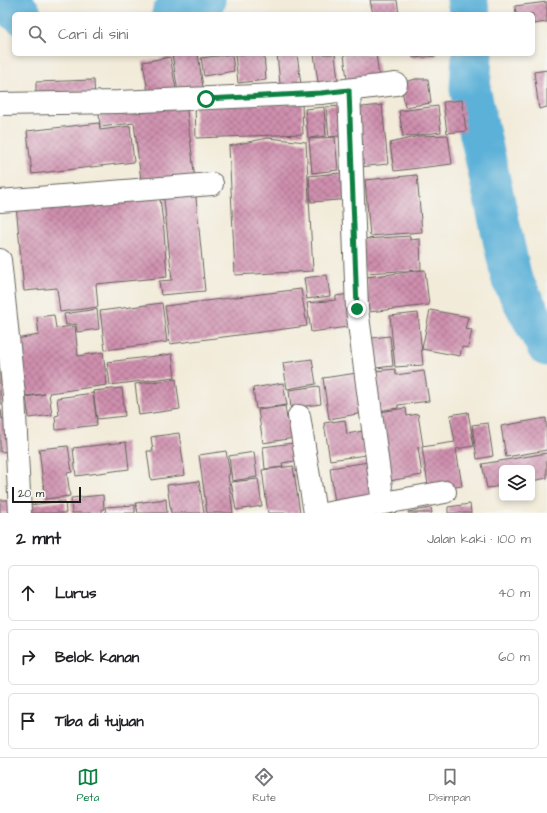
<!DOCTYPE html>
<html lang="id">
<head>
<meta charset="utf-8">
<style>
	:root { --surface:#fff; --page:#f6f6f6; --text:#202124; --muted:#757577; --line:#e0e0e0; --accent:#0b8043 }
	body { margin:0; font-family:"Architects Daughter",sans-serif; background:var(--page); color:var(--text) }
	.controls { position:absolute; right:12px; bottom:12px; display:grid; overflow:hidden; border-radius:6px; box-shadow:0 2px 6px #0003 }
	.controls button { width:36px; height:36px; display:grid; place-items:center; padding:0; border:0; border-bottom:1px solid var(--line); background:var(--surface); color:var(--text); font:20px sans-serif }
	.scale { position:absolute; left:12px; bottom:10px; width:69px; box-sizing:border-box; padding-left:4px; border:2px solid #1c1c1c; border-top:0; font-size:11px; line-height:14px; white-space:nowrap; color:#1c1c1c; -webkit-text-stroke:3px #f6f6f2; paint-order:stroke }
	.stop { position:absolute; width:12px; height:12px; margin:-9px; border:3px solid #0b8043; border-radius:50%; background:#fff }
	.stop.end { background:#0b8043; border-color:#fff; box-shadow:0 1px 4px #0008 }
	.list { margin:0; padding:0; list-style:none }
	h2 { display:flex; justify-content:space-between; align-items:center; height:52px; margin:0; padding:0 16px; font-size:17px }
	h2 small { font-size:13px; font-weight:400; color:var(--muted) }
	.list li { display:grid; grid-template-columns:26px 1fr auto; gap:12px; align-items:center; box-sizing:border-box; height:56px; margin:0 8px 8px; padding:0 8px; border:1px solid var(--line); border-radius:6px }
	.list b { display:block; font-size:15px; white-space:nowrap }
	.list em { font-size:13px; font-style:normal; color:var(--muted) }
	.icon { flex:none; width:22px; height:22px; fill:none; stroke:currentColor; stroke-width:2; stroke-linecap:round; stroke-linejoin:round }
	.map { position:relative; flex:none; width:547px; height:513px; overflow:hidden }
	.search { position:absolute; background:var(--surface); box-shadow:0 2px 6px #0003; left:12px; right:12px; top:12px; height:44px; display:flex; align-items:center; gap:10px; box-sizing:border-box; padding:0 14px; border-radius:6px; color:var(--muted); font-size:15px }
	.sheet { height:244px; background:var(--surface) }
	nav { display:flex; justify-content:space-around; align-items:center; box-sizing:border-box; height:56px; border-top:1px solid var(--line); background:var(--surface); font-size:11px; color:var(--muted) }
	nav a { display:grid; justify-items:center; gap:2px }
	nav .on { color:var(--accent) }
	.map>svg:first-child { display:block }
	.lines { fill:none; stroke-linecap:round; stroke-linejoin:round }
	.river { stroke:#5cb1d8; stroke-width:41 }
	.building { fill:url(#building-cross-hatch) }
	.minor-casing { stroke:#67645e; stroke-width:24 }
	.minor { stroke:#fff; stroke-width:22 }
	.route { stroke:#0b8043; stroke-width:5 }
</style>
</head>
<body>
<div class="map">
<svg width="547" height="513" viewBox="0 0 547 513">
	<defs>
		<pattern id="building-cross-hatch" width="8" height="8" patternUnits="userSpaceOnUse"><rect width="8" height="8" fill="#cf8fae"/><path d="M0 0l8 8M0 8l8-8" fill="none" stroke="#a7748d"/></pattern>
	</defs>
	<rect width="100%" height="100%" fill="#f6f6f2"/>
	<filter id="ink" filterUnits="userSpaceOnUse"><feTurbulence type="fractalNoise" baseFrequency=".025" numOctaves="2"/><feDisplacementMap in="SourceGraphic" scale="8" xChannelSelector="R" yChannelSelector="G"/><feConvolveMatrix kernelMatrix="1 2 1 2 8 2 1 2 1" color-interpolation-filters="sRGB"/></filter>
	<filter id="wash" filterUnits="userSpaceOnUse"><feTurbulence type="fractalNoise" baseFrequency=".012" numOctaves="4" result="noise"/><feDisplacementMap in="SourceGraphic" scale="16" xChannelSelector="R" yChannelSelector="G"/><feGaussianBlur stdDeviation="0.9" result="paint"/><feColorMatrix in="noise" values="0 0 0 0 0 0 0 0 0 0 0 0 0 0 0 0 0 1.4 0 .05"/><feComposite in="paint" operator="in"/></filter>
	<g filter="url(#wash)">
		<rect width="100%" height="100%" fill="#f2ebd9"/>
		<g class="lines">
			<path class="river" d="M 12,0 L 15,10 L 21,14
				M 467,0 L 470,14
				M 172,14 L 205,0
				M 472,54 L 470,89 L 512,280 L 547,346"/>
		</g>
		<g id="blocks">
			<path class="building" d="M 370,0 L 397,0 L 399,14 L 373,14 Z
				M 547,2 L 547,22 L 533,24 L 533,14 L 516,14 L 515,6 Z
				M 172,54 L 198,54 L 204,94 L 179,98 Z
				M 232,54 L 234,71 L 204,76 L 201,58 Z
				M 235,54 L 264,54 L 266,80 L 238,83 Z
				M 277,54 L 297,54 L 302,92 L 281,94 Z
				M 314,54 L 335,54 L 338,80 L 318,82 Z
				M 344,54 L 376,54 L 380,84 L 348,88 Z
				M 412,54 L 437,54 L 437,56 L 413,58 Z
				M 170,57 L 177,94 L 149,99 L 143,62 Z
				M 547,70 L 547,107 L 539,109 L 534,72 Z
				M 416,79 L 428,79 L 431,103 L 405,107 L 401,83 Z
				M 94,80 L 95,102 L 36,103 L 36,82 Z
				M 462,100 L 466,131 L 447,133 L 443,102 Z
				M 186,103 L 195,181 L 142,188 L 134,123 L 100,127 L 99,113 Z
				M 302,103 L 303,134 L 196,138 L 195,106 Z
				M 382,105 L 388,164 L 359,167 L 353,108 Z
				M 345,106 L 348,135 L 329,137 L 326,107 Z
				M 438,106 L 441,132 L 403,137 L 399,111 Z
				M 324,107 L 326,136 L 308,138 L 305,109 Z
				M 99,123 L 100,130 L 130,126 L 134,162 L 32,174 L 27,131 Z
				M 448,135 L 452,164 L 394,171 L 390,143 L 419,136 Z
				M 335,137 L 338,170 L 312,173 L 309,139 Z
				M 268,138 L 306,142 L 313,271 L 235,275 L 229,146 Z
				M 350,172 L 352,199 L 311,202 L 309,176 Z
				M 417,175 L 422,232 L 370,236 L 365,180 Z
				M 195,187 L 205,291 L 161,295 L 159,281 L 172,280 L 163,190 Z
				M 159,191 L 164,231 L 167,277 L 96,284 L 98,307 L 60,312 L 57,288 L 24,291 L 16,205 Z
				M 410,236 L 410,240 L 420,239 L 421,270 L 364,273 L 363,239 Z
				M 425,270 L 429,305 L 369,312 L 366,277 Z
				M 327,275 L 330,296 L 307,299 L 304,278 Z
				M 301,289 L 307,326 L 170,344 L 165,306 Z
				M 350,294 L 355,326 L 311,332 L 307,303 L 336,300 L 336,296 Z
				M 162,303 L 167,342 L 105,350 L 100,311 Z
				M 97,309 L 99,329 L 77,332 L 76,324 L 66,325 L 64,314 Z
				M 430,310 L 468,317 L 465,329 L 472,330 L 468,348 L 462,347 L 460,356 L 422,349 Z
				M 418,313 L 423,365 L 395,367 L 390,316 Z
				M 54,315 L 56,328 L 75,326 L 78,356 L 103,352 L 107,385 L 49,393 L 52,415 L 29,418 L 26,397 L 45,394 L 23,396 L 16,339 L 39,335 L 37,317 Z
				M 390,336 L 393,366 L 367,369 L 363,339 Z
				M 172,354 L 175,377 L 110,385 L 107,362 Z
				M 312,359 L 316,384 L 287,389 L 283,363 Z
				M 0,363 L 5,404 L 0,404 Z
				M 395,369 L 396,375 L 424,371 L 429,401 L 398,405 L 398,408 L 372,412 L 366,372 Z
				M 357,373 L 363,413 L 329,419 L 323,378 Z
				M 176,379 L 180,409 L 139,415 L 135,384 Z
				M 283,383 L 287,405 L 256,409 L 253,388 Z
				M 319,386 L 321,404 L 291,408 L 289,390 Z
				M 122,388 L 125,416 L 97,419 L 93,391 Z
				M 93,393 L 97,425 L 56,430 L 55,416 L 59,415 L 57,398 Z
				M 285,406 L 287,419 L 291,418 L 294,438 L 263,443 L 258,410 Z
				M 406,408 L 407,416 L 418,414 L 423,446 L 418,447 L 422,475 L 384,482 L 373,413 Z
				M 0,410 L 1,410 L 2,419 L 9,418 L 11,451 L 0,452 Z
				M 468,412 L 474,446 L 456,449 L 462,486 L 429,491 L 422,447 L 455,442 L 450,415 Z
				M 546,418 L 547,450 L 506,457 L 501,426 Z
				M 345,420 L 347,434 L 363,431 L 366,455 L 330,460 L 324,423 Z
				M 488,423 L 493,456 L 477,459 L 472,425 Z
				M 179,433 L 185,475 L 151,480 L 147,451 L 153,451 L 151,437 Z
				M 126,442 L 129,469 L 76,476 L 73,448 Z
				M 293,443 L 295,461 L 282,463 L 283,467 L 265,469 L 263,447 Z
				M 68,446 L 72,472 L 67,473 L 70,496 L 45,499 L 39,449 Z
				M 226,451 L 230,474 L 228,475 L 233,513 L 207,513 L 199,455 Z
				M 254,452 L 257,477 L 232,481 L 229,456 Z
				M 547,453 L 547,478 L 532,481 L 532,468 L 502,468 L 502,486 L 487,488 L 482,464 Z
				M 375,461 L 380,496 L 336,510 L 330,468 Z
				M 293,466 L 300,513 L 268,513 L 262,470 Z
				M 258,479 L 262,506 L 236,510 L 231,482 Z
				M 199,481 L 204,513 L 171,513 L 167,485 Z
				M 103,495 L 104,509 L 102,509 L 102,513 L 72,513 L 71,498 Z
				M 166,499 L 167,513 L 138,513 L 136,503 Z
				M 0,500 L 9,500 L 11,513 L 0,513 Z
				M 65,501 L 66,513 L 30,513 L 29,505 Z
				M 470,504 L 471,513 L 448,513 L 448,507 Z
				M 135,505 L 135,513 L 106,513 L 105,507 Z
				M 431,508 L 432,513 L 408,513 L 408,512 Z"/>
		</g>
	</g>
	<g filter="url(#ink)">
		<use href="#blocks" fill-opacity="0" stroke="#67645e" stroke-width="1"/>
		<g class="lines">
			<g class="minor-casing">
				<path id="minor" d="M 349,90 L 357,309 L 383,503
					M 0,104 L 119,102 L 321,93 L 396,84
					M 0,201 L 212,184
					M 0,260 L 14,395 L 20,513
					M 299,416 L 315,513
					M 329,513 L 445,492"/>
			</g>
			<use href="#minor" class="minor"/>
		</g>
	</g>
	<g class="lines" filter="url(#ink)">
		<path class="route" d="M 206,99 L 321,93 L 349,90 L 357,309"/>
	</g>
</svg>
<div class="controls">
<button><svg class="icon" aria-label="layers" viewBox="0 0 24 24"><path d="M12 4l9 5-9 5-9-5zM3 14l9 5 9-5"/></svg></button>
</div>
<div class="scale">20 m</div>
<div class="stop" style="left:206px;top:99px"></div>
<div class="stop end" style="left:357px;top:309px"></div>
<div class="search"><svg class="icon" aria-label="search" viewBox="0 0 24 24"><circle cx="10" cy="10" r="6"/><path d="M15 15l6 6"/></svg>Cari di sini</div>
</div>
<section class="sheet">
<h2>2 mnt<small>Jalan kaki · 100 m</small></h2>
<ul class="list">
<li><svg class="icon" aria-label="ahead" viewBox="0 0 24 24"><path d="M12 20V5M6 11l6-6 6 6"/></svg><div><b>Lurus</b></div><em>40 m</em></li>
<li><svg class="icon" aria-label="right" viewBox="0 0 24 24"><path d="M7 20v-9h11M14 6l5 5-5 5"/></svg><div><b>Belok kanan</b></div><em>60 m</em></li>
<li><svg class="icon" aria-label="arrive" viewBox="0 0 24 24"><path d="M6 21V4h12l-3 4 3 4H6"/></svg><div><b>Tiba di tujuan</b></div></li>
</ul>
</section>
<nav>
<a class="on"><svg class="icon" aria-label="map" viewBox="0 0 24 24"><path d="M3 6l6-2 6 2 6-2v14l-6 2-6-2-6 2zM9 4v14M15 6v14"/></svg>Peta</a>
<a><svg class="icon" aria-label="directions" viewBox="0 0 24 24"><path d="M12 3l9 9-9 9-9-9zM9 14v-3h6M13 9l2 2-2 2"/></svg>Rute</a>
<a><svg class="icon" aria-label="saved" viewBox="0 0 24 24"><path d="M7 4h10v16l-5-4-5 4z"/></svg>Disimpan</a>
</nav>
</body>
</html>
